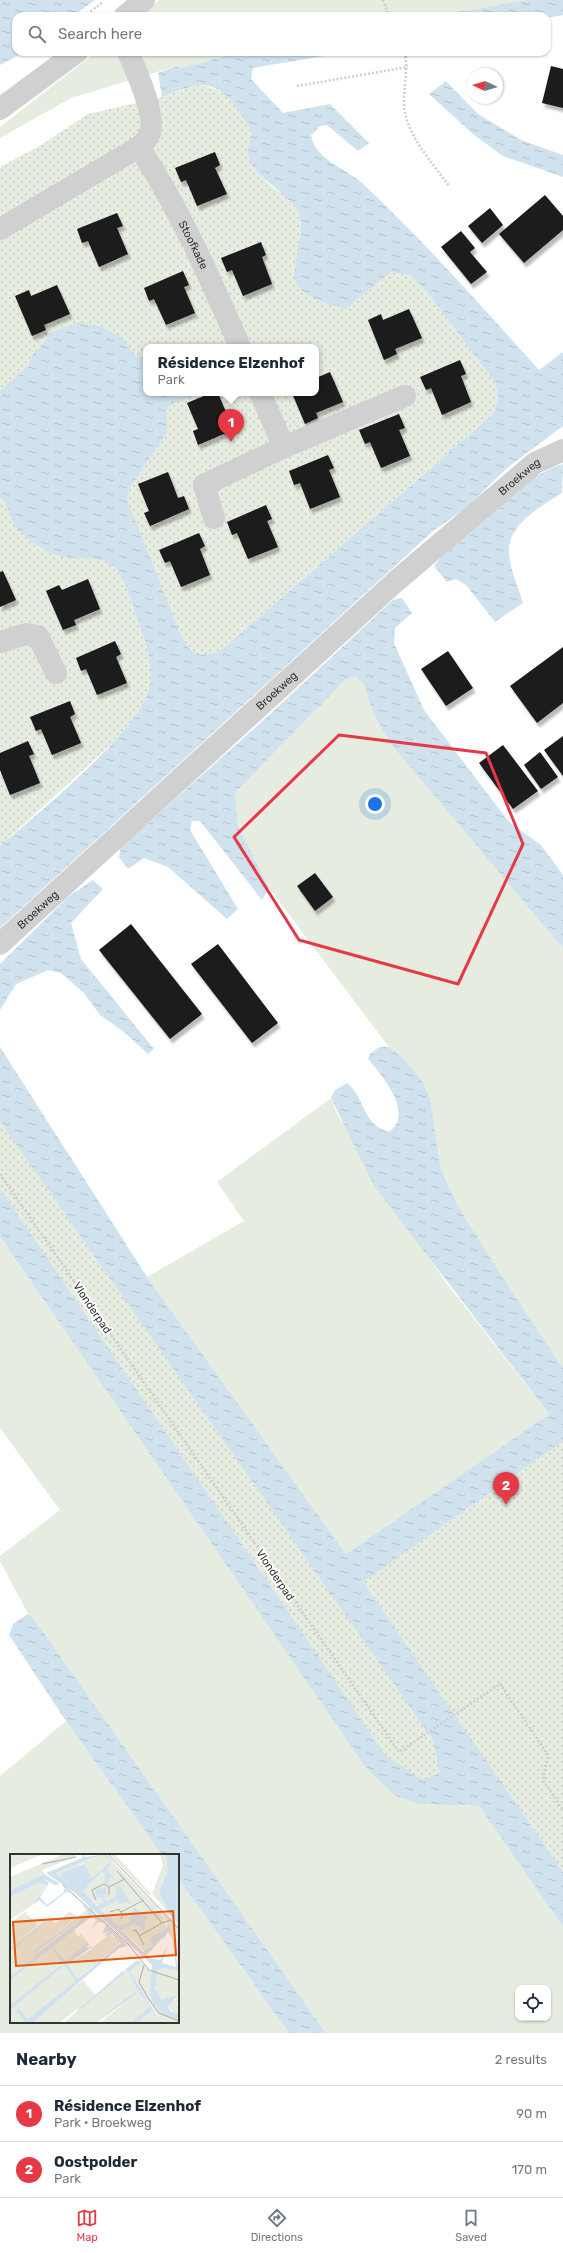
<!DOCTYPE html>
<html lang="en">
<head>
<meta charset="utf-8">
<style>
	:root { --surface:#fff; --page:#f2f2f3; --text:#1f2937; --muted:#747a83; --line:#e0e1e3; --accent:#e63946 }
	body { margin:0; font-family:Rubik,sans-serif; background:var(--page); color:var(--text) }
	.controls { position:absolute; right:12px; bottom:12px; display:grid; overflow:hidden; border-radius:8px; box-shadow:0 1px 3px #0004 }
	.controls button { width:36px; height:36px; display:grid; place-items:center; padding:0; border:0; border-bottom:1px solid var(--line); background:var(--surface); color:var(--text); font:20px sans-serif }
	.compass { position:absolute; left:467px; top:68px; width:36px; height:36px; border-radius:50%; background:var(--surface); box-shadow:0 1px 3px #0004; rotate:274deg }
	.you { position:absolute; left:375px; top:804px; width:14px; height:14px; margin:-10px; border:3px solid #fff; border-radius:50%; background:#1a73e8; box-shadow:0 0 0 6px #1a73e833 }
	.badge { display:grid; place-items:center; width:26px; height:26px; border-radius:50%; background:var(--accent); color:#fff; font-size:13px; font-weight:700 }
	.pin { position:absolute; translate:-50% -33px; filter:drop-shadow(0 1px 2px #0008) }
	.pin::after { content:''; position:absolute; top:21px; width:14px; height:12px; background:inherit; clip-path:polygon(0 0,100% 0,50% 100%) }
	.popup { position:absolute; left:143px; top:344px; width:176px; height:52px; box-sizing:border-box; display:grid; place-content:center; border-radius:8px; background:var(--surface); filter:drop-shadow(0 1px 3px #0005); font-size:13px; white-space:nowrap; color:var(--muted) }
	.popup b { font-size:15px; color:var(--text) }
	.popup::after { content:''; position:absolute; left:50%; top:100%; margin-left:-8px; border:8px solid transparent; border-top-color:var(--surface) }
	.list { margin:0; padding:0; list-style:none }
	h2 { display:flex; justify-content:space-between; align-items:center; height:52px; margin:0; padding:0 16px; font-size:17px }
	h2 small { font-size:13px; font-weight:400; color:var(--muted) }
	.list li { display:grid; grid-template-columns:26px 1fr auto; gap:12px; align-items:center; box-sizing:border-box; height:56px; padding:0 16px; border-top:1px solid var(--line) }
	.list b { display:block; font-size:15px; white-space:nowrap }
	.list p { margin:0; font-size:13px; white-space:nowrap; color:var(--muted) }
	.list em { font-size:13px; font-style:normal; color:var(--muted) }
	.icon { flex:none; width:22px; height:22px; fill:none; stroke:currentColor; stroke-width:2; stroke-linecap:round; stroke-linejoin:round }
	.map { position:relative; flex:none; width:563px; height:2033px; overflow:hidden }
	.search { position:absolute; background:var(--surface); box-shadow:0 1px 3px #0004; left:12px; right:12px; top:12px; height:44px; display:flex; align-items:center; gap:10px; box-sizing:border-box; padding:0 14px; border-radius:12px; color:var(--muted); font-size:15px }
	.sheet { height:164px; background:var(--surface) }
	nav { display:flex; justify-content:space-around; align-items:center; box-sizing:border-box; height:56px; border-top:1px solid var(--line); background:var(--surface); font-size:11px; color:var(--muted) }
	nav a { display:grid; justify-items:center; gap:2px }
	nav .on { color:var(--accent) }
	.map>svg:first-child { display:block }
	.grass { fill:#e6ecdf; fill-rule:evenodd }
	.park { fill:url(#park-dots); fill-rule:evenodd }
	.water { fill:url(#water-ripples) }
	.building { fill:#1a1a1a; filter:url(#shadow) }
	.lines { fill:none; stroke-linecap:round; stroke-linejoin:round }
	.path { stroke:#cdcdcd; stroke-width:2.5; stroke-dasharray:2 2; stroke-linecap:butt }
	.minor { stroke:#d0d0d0; stroke-width:22 }
	.marked { fill:none; stroke:#e63946; stroke-width:3; stroke-linejoin:round }
	.labels { text-anchor:middle; dominant-baseline:central; stroke-width:4; stroke-linejoin:round; paint-order:stroke }
	.street-label { font-size:11px; fill:#333; stroke:#fff }
	.inset-road { fill:none; stroke:#adadad; stroke-width:1 }
	.view { fill:#e8590c; fill-opacity:0.15; stroke:#e8590c; stroke-width:2 }
	.inset-edge { fill:none; stroke:#333; stroke-width:2 }
</style>
</head>
<body>
<div class="map">
<svg width="563" height="2033" viewBox="0 0 563 2033">
	<defs>
		<pattern id="park-dots" width="8" height="8" patternUnits="userSpaceOnUse"><rect width="8" height="8" fill="#e6ecdf"/><path d="M2 2h.1M6 6h.1" fill="none" stroke="#c6cbc0" stroke-width="1.8" stroke-linecap="round"/></pattern>
		<pattern id="water-ripples" width="26" height="14" patternUnits="userSpaceOnUse"><rect width="26" height="14" fill="#cfe2ee"/><path d="M2 4q2-2 4 0t4 0M15 11q2-2 4 0t4 0" fill="none" stroke="#b2c2cd"/></pattern>
		<filter id="shadow"><feDropShadow dx="2.5" dy="4.5" stdDeviation="1" flood-color="#0004"/></filter>
	</defs>
	<rect width="100%" height="100%" fill="#fff"/>
	<path class="grass" d="M 159,0 L 526,0 L 436,16 L 139,16 Z
		M 96,52 L 240,52 L 180,68 L 177,66 L 71,98 L 0,138 L 0,127 Z
		M 356,677 L 364,684 L 373,713 L 563,948 L 563,1368 L 498,1270 L 461,1211 L 445,1179 L 402,1057 L 389,1047 L 269,888 L 238,826 L 235,793 L 345,680 Z
		M 331,1098 L 337,1114 L 444,1280 L 549,1414 L 346,1554 L 147,1277 L 244,1221 L 217,1182 Z
		M 0,1236 L 420,1804 L 479,1806 L 563,1927 L 563,2033 L 326,2033 L 34,1619 L 28,1614 L 0,1561 L 0,1556 L 60,1510 L 0,1428 ZM 518,1988 L 548,1988 L 548,2018 L 518,2018 Z
		M 66,1721 L 162,1855 L 11,1855 L 11,2022 L 178,2022 L 178,1878 L 289,2033 L 0,2033 L 0,1776 Z"/>
	<path class="park" d="M 197,85 C 230,88 236,106 252,132 L 248,150 C 254,160 259,175 267,182 C 276,191 287,196 295,206 C 307,220 297,257 293,272 L 346,309 L 391,272 L 412,276 L 426,291 L 495,382 L 498,397 L 493,414 L 220,651 L 140,712 L 116,740 L 0,846 L 0,167 L 41,145 L 88,114 L 162,97 ZM 146,347 L 316,347 L 316,393 L 146,393 Z
		M 0,1089 L 335,1587 L 563,1423 L 563,1892 L 475,1762 L 404,1789 L 0,1214 Z"/>
	<path class="water" d="M 0,0 L 95,0 L 73,16 L 16,16 L 16,52 L 25,52 L 0,65 Z
		M 526,0 L 563,0 L 563,15 L 547,18 L 547,16 L 436,16 Z
		M 240,52 L 348,52 L 253,68 L 251,79 L 283,113 L 330,104 L 369,143 L 358,151 L 327,125 L 320,126 L 311,135 C 315,160 346,168 363,184 C 425,242 482,307 539,370 L 563,352 L 563,426 L 507,468 L 466,508 L 432,532 L 0,928 L 0,846 C 34,817 140,730 149,690 C 155,666 145,639 137,617 C 132,604 125,577 115,567 C 98,552 74,563 54,554 C 40,547 22,537 14,523 C 9,515 8,503 0,497 L 0,391 L 28,366 L 35,351 L 42,346 L 51,332 L 79,322 L 101,327 L 121,337 L 136,356 L 146,359 L 146,393 L 202,393 L 174,403 L 166,409 L 167,432 L 129,489 L 127,500 L 179,631 C 190,653 194,660 220,651 L 493,414 L 498,397 L 495,382 L 426,291 L 412,276 L 391,272 L 346,309 C 330,304 304,299 296,282 C 288,265 310,230 296,208 C 294,204 289,200 285,197 C 272,183 249,172 248,150 C 248,145 251,137 252,132 C 239,112 225,80 195,86 C 184,88 173,93 162,97 L 158,73 L 177,66 L 180,68 Z
		M 446,81 L 478,114 L 521,140 L 563,155 L 563,177 L 503,156 L 473,134 L 429,94 Z
		M 563,464 L 562,493 C 542,506 507,524 509,553 C 509,567 519,589 523,603 L 495,622 L 466,585 L 456,579 L 447,582 L 434,566 C 440,559 445,550 451,544 C 475,521 532,472 563,464 Z
		M 402,598 L 412,613 L 395,628 L 394,643 L 424,710 L 509,822 L 541,845 L 563,875 L 563,948 L 392,745 L 373,713 L 364,684 L 356,677 L 345,680 L 235,793 L 238,826 L 269,888 L 262,900 L 200,821 L 192,821 L 190,830 L 238,909 L 227,919 L 168,867 L 144,858 L 128,869 L 119,857 L 121,847 L 256,727 L 393,600 Z
		M 93,880 L 103,889 L 71,923 L 81,959 L 154,1049 L 148,1054 L 124,1032 L 100,1015 L 84,993 L 61,973 L 48,970 L 16,984 L 0,1010 L 0,964 L 68,897 Z
		M 0,1047 L 147,1277 L 346,1554 L 549,1414 L 374,1186 L 331,1098 L 335,1090 L 347,1083 C 366,1098 361,1124 389,1132 C 415,1114 382,1075 368,1059 L 370,1054 L 379,1047 L 389,1047 L 402,1057 L 422,1081 L 430,1099 L 439,1161 L 445,1179 L 461,1211 L 498,1270 L 563,1368 L 563,1441 L 363,1582 L 563,1872 L 563,1927 L 479,1806 L 420,1804 L 396,1796 L 367,1769 L 2,1239 L 0,1236 L 0,1189 L 386,1756 L 423,1780 L 440,1773 L 433,1740 L 0,1121 Z
		M 28,1614 L 34,1619 L 326,2033 L 289,2033 L 178,1878 L 178,1855 L 162,1855 L 66,1721 L 9,1635 L 13,1624 Z"/>
	<path class="building" d="M 551,66 L 563,69 L 563,108 L 542,103 Z
		M 215,152 L 220,165 L 215,168 L 227,194 L 197,206 L 186,180 L 181,182 L 175,168 Z
		M 545,195 L 563,216 L 563,230 L 524,263 L 499,234 Z
		M 490,208 L 503,225 L 482,243 L 468,226 Z
		M 117,213 L 123,226 L 117,228 L 128,254 L 99,267 L 88,241 L 82,243 L 77,229 Z
		M 461,231 L 475,248 L 470,252 L 487,272 L 471,284 L 441,247 Z
		M 261,242 L 266,255 L 262,257 L 272,284 L 243,296 L 232,270 L 227,272 L 221,258 Z
		M 183,271 L 189,285 L 184,287 L 195,313 L 166,325 L 154,299 L 149,301 L 144,288 Z
		M 57,285 L 70,314 L 44,325 L 46,330 L 32,336 L 15,296 L 29,290 L 31,296 Z
		M 409,309 L 422,338 L 395,349 L 397,354 L 384,360 L 368,320 L 381,314 L 383,320 Z
		M 460,360 L 466,374 L 461,376 L 471,402 L 442,415 L 431,388 L 426,390 L 420,377 Z
		M 330,372 L 343,402 L 316,413 L 318,418 L 305,424 L 292,393 L 316,393 L 316,378 Z
		M 211,393 L 218,393 L 228,417 L 233,415 L 238,428 L 198,445 L 193,431 L 198,429 L 187,403 Z
		M 399,414 L 405,428 L 399,430 L 410,456 L 381,468 L 370,442 L 365,444 L 359,430 Z
		M 328,455 L 334,468 L 329,470 L 340,497 L 310,509 L 300,483 L 294,485 L 289,471 Z
		M 168,472 L 178,498 L 184,496 L 189,509 L 150,526 L 144,513 L 149,511 L 138,484 Z
		M 266,505 L 272,519 L 267,521 L 278,547 L 248,559 L 237,533 L 232,535 L 227,522 Z
		M 199,533 L 205,546 L 200,549 L 210,575 L 181,587 L 170,561 L 165,563 L 159,550 Z
		M 3,571 L 16,600 L 0,607 L 0,572 Z
		M 88,579 L 100,609 L 74,620 L 76,625 L 63,630 L 46,591 L 59,585 L 62,590 Z
		M 115,641 L 121,654 L 116,657 L 127,683 L 97,695 L 86,669 L 81,671 L 76,658 Z
		M 563,647 L 563,703 L 537,723 L 510,686 Z
		M 448,651 L 473,688 L 446,706 L 421,669 Z
		M 70,701 L 75,714 L 70,717 L 81,743 L 52,755 L 41,729 L 36,731 L 30,717 Z
		M 563,736 L 563,776 L 544,750 Z
		M 28,741 L 34,754 L 29,756 L 40,783 L 10,795 L 0,770 L 0,753 Z
		M 503,745 L 538,791 L 513,809 L 479,763 Z
		M 540,752 L 558,777 L 541,789 L 524,765 Z
		M 315,873 L 333,897 L 315,911 L 297,886 Z
		M 131,924 L 202,1014 L 170,1039 L 99,950 Z
		M 218,944 L 278,1023 L 252,1043 L 191,964 Z"/>
	<g class="lines">
		<path class="path" d="M 383,0 L 389,16
			M 84,16 L 102,3
			M 405,52 C 408,69 404,84 404,101 C 403,132 432,162 449,186
			M 297,86 L 408,67
			M 0,1174 L 399,1752 L 500,1684 L 548,1755 L 543,1780 L 563,1810"/>
		<g class="minor">
			<path d="M 125,16 L 144,0"/>
			<path d="M 0,109 L 77,52"/>
			<path id="s1" d="M 139,147 C 180,210 210,278 240,347"/>
			<path d="M 0,229 L 139,147 C 142,144 147,140 149,135 C 158,119 135,68 128,52"/>
			<path d="M 260,393 L 284,447"/>
			<path d="M 214,518 L 204,485 L 284,447 L 405,396"/>
			<path d="M 0,642 L 26,634 L 38,636 L 56,673"/>
			<path id="s2" d="M 0,944 L 395,582 L 535,463 L 563,450"/>
		</g>
	</g>
	<path class="marked" d="M 339,735 L 486,753 L 523,844 L 458,984 L 299,940 L 234,837 Z"/>
	<g class="labels">
		<g class="street-label">
			<text stroke="none"><textPath href="#s1" startOffset="112">Stoofkade</textPath></text>
			<text stroke="none"><textPath href="#s2" startOffset="699">Broekweg</textPath></text>
			<text stroke="none"><textPath href="#s2" startOffset="375">Broekweg</textPath></text>
			<text stroke="none"><textPath href="#s2" startOffset="51">Broekweg</textPath></text>
			<text transform="translate(92 1308) rotate(56)">Vlonderpad</text>
			<text transform="translate(275 1575) rotate(56)">Vlonderpad</text>
		</g>
	</g>
	<g transform="translate(10 1854)">
		<rect width="169" height="169" fill="#fff"/>
		<path d="M 1,0 L 13,0 L 6,4 L 15,0 L 33,0 L 0,14 ZM 54,0 L 64,0 L 65,3 L 32,16 L 34,20 L 0,36 L 0,23 ZM 150,0 L 156,0 L 158,5 L 158,15 L 149,39 L 159,59 L 142,40 L 153,11 ZM 30,28 L 37,30 L 21,52 L 0,66 L 0,43 ZM 60,57 L 67,63 L 26,95 L 24,104 L 0,123 L 0,98 L 36,68 L 41,65 L 45,70 ZM 15,58 L 28,71 L 0,95 L 0,69 ZM 152,58 L 164,70 L 166,68 L 169,71 L 169,114 L 160,77 ZM 63,75 L 68,83 L 71,80 L 78,89 L 55,108 L 43,93 ZM 99,80 L 111,88 L 68,125 L 57,110 L 80,96 ZM 129,106 L 143,120 L 140,139 L 163,164 L 169,166 L 169,169 L 126,169 L 142,157 L 151,167 L 120,117 L 128,111 ZM 115,116 L 119,118 L 127,136 L 140,152 L 120,169 L 90,169 L 126,139 L 86,169 L 54,169 L 68,156 L 67,155 L 49,169 L 21,168 L 73,126 L 85,141 L 71,155 L 114,120 ZM 149,116 L 160,122 L 169,122 L 169,141 L 154,145 L 147,140 L 145,131 L 146,118 ZM 169,143 L 169,149 L 165,150 L 169,151 L 169,160 L 163,159 L 158,151 Z" fill="#e6ecdf"/>
		<path d="M 92,0 L 101,7 L 82,24 L 73,9 L 52,23 L 67,35 L 46,19 ZM 100,0 L 104,0 L 111,7 L 141,40 L 139,41 ZM 153,114 L 169,117 L 169,122 L 160,122 L 149,116 Z" fill="#e6ecdf"/>
		<path d="M 103,8 L 146,52 L 154,64 L 157,75 L 148,81 L 143,81 L 143,91 L 135,98 L 73,37 ZM 81,52 L 86,56 L 40,92 L 68,126 L 16,169 L 0,169 L 0,110 L 7,119 L 27,104 L 25,98 L 27,96 Z" fill="#e6ecdf"/>
		<path d="M 72,0 L 75,3 L 96,0 L 103,7 L 97,15 L 105,26 L 100,23 L 98,26 L 99,30 L 93,28 L 96,21 L 92,18 L 73,37 L 87,52 L 94,48 L 91,43 L 87,43 L 85,36 L 96,33 L 96,39 L 93,43 L 96,48 L 106,43 L 106,32 L 110,33 L 122,51 L 118,48 L 109,50 L 107,46 L 90,55 L 109,72 L 119,69 L 124,53 L 137,63 L 134,76 L 124,70 L 112,76 L 133,98 L 143,91 L 140,86 L 142,82 L 156,76 L 158,70 L 163,87 L 158,77 L 153,87 L 154,82 L 137,101 L 139,104 L 150,106 L 158,91 L 152,109 L 166,113 L 163,89 L 169,117 L 153,114 L 147,117 L 145,135 L 152,145 L 169,141 L 158,152 L 161,158 L 169,160 L 169,166 L 155,161 L 143,149 L 140,137 L 142,111 L 65,39 L 36,19 L 72,4 ZM 92,0 L 101,7 L 82,24 L 74,10 L 52,19 L 52,23 L 67,35 L 46,19 ZM 156,0 L 169,0 L 169,71 L 159,59 L 149,39 L 158,15 ZM 34,20 L 50,30 L 45,31 L 32,24 L 39,29 L 30,43 L 37,51 L 54,38 L 54,34 L 61,39 L 56,38 L 37,53 L 29,46 L 21,52 L 37,31 L 30,28 L 0,43 L 0,36 ZM 70,48 L 94,69 L 88,68 L 81,75 L 87,66 L 82,62 L 43,93 L 55,107 L 77,89 L 80,90 L 76,94 L 83,92 L 57,110 L 68,125 L 111,89 L 102,80 L 94,82 L 99,77 L 92,80 L 96,71 L 118,92 L 109,94 L 22,169 L 15,169 L 6,156 L 8,154 L 18,165 L 66,127 L 41,94 L 0,126 L 0,123 L 24,104 L 26,95 L 76,58 L 27,97 L 26,101 L 79,59 ZM 35,67 L 36,68 L 0,98 L 0,95 ZM 127,106 L 130,109 L 120,117 L 150,167 L 142,157 L 126,169 L 120,169 L 140,152 L 127,136 L 119,118 L 115,116 ZM 51,111 L 53,112 L 0,156 L 0,151 ZM 113,117 L 115,119 L 71,155 L 70,154 ZM 125,138 L 126,140 L 86,169 L 114,146 Z" fill="#cfe2ee" fill-rule="evenodd"/>
		<path class="inset-road" d="M 98,0 L 169,75M 32,10 L 66,3M 107,17 L 152,69 L 161,66M 53,31 L 119,91 L 139,116 L 169,126M 99,33 L 115,25M 86,46 L 82,36 L 94,30 L 99,33 L 99,41M 100,58 L 109,55 L 113,62 L 110,65M 111,58 L 134,46M 123,77 L 126,76 L 134,91M 129,82 L 152,69M 134,111 L 129,128 L 138,144 L 149,159 L 169,167"/>
		<path class="view" d="M 163,57 L 166,101 L 6,112 L 3,68 Z"/>
		<rect width="169" height="169" class="inset-edge"/>
	</g>
</svg>
<div class="controls">
<button><svg class="icon" aria-label="locate" viewBox="0 0 24 24"><circle cx="12" cy="12" r="6"/><path d="M12 2v4M12 18v4M2 12h4M18 12h4"/></svg></button>
</div>
<svg class="compass" viewBox="-18 -18 36 36"><path d="M0-13l5 13h-10z" fill="#e53935"/><path d="M0 13l5-13h-10z" fill="#747a83"/></svg>
<div class="you"></div>
<div class="pin badge" style="left:231px;top:442px">1</div>
<div class="popup"><b>Résidence Elzenhof</b>Park</div>
<div class="pin badge" style="left:506px;top:1505px">2</div>
<div class="search"><svg class="icon" aria-label="search" viewBox="0 0 24 24"><circle cx="10" cy="10" r="6"/><path d="M15 15l6 6"/></svg>Search here</div>
</div>
<section class="sheet">
<h2>Nearby<small>2 results</small></h2>
<ul class="list">
<li><span class="badge">1</span><div><b>Résidence Elzenhof</b><p>Park · Broekweg</p></div><em>90 m</em></li>
<li><span class="badge">2</span><div><b>Oostpolder</b><p>Park</p></div><em>170 m</em></li>
</ul>
</section>
<nav>
<a class="on"><svg class="icon" aria-label="map" viewBox="0 0 24 24"><path d="M3 6l6-2 6 2 6-2v14l-6 2-6-2-6 2zM9 4v14M15 6v14"/></svg>Map</a>
<a><svg class="icon" aria-label="directions" viewBox="0 0 24 24"><path d="M12 3l9 9-9 9-9-9zM9 14v-3h6M13 9l2 2-2 2"/></svg>Directions</a>
<a><svg class="icon" aria-label="saved" viewBox="0 0 24 24"><path d="M7 4h10v16l-5-4-5 4z"/></svg>Saved</a>
</nav>
</body>
</html>
